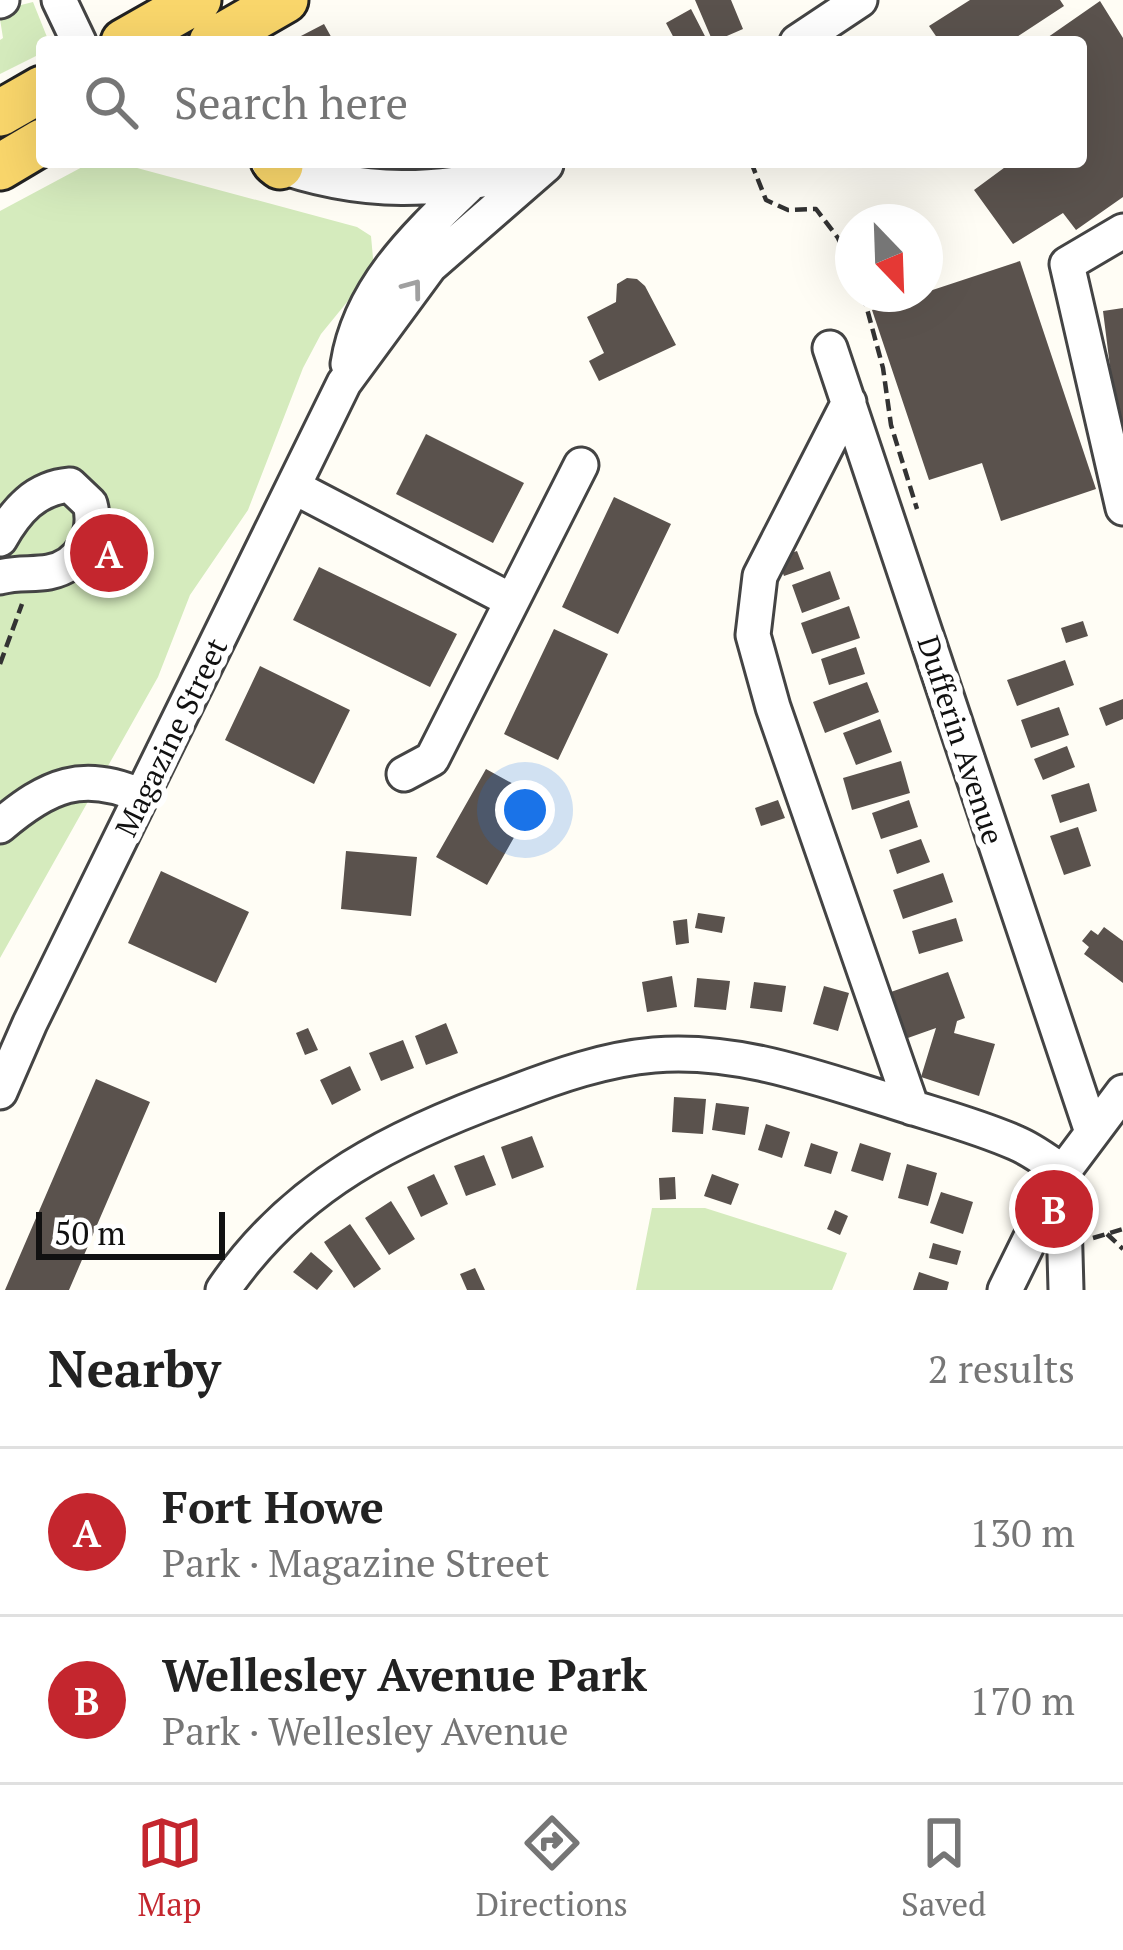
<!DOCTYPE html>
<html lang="en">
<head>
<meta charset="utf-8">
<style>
	:root { --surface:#fff; --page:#f6f6f6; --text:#222; --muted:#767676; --line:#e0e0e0; --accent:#c4262e }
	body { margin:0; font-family:"PT Serif",serif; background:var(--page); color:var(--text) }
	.compass { position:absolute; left:835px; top:204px; width:108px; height:108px; border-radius:50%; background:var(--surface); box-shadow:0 12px 48px #0002; rotate:157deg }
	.scale { position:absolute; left:36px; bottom:30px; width:189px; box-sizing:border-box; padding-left:12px; border:6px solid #111; border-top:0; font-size:33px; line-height:42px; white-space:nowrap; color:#111; -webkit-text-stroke:9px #fff; paint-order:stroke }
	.you { position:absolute; left:525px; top:810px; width:42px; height:42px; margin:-30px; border:9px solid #fff; border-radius:50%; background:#1a73e8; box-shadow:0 0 0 18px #1a73e833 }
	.badge { display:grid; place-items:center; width:78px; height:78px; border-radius:50%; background:var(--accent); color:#fff; font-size:39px; font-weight:700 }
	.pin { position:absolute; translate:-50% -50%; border:6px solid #fff; box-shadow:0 3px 12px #0006 }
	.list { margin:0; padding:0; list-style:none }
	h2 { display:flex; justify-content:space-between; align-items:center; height:156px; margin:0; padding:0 48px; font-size:51px }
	h2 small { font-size:39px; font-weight:400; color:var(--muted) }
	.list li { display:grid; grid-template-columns:78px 1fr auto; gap:36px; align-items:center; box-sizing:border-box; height:168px; padding:0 48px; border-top:3px solid var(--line) }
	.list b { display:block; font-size:45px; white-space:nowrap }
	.list p { margin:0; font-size:39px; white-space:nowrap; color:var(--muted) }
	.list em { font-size:39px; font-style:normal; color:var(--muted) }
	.icon { flex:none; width:66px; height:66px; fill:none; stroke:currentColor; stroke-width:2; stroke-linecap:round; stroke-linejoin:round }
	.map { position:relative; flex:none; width:1123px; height:1290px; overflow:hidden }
	.search { position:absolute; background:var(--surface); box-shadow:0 12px 48px #0002; left:36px; right:36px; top:36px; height:132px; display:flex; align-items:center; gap:30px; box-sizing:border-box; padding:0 42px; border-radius:12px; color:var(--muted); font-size:45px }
	.sheet { height:492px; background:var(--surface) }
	nav { display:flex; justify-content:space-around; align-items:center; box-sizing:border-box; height:168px; border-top:3px solid var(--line); background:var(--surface); font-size:33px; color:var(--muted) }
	nav a { display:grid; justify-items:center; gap:6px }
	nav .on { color:var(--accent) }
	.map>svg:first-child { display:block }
	.green { fill:#d5ebbd }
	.building { fill:#5a524d }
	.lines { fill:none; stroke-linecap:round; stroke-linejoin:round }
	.minor-casing { stroke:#444; stroke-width:39 }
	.major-casing { stroke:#222; stroke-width:51 }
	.path { stroke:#333; stroke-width:4.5; stroke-dasharray:12 6; stroke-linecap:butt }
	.minor { stroke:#fff; stroke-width:33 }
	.major { stroke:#f9d66b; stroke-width:45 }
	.oneway { stroke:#a0a0a0 }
	.labels { text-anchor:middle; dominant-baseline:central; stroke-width:12; stroke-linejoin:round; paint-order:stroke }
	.street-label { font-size:30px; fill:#111; stroke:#fff }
</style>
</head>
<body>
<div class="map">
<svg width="1123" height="1290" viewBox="0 0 1123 1290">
	<rect width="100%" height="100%" fill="#fffdf5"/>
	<path class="green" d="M 33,2 L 49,42 L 42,42 L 42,53 L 0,74 L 0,40 L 3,38 L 0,19 L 17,6 Z
		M 86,165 L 126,165 L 357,227 L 371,236 L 374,269 L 321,334 L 303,368 L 248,510 L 190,595 L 158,677 L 0,958 L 0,211 Z
		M 652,1208 L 705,1208 L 847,1253 L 832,1290 L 636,1290 Z"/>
	<path class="building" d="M 695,0 L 731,0 L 743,29 L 713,42 Z
		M 970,0 L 1060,0 L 1064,6 L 1009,42 L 940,42 L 929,26 Z
		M 1100,1 L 1123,38 L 1123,197 L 1076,230 L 1063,213 L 1013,244 L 974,190 L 1012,162 L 1081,162 L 1081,42 L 1041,42 Z
		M 691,9 L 708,42 L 676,42 L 666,23 Z
		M 324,24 L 334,42 L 301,42 L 299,37 Z
		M 1020,261 L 1096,489 L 1001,521 L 982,463 L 929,480 L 872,310 Z
		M 627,278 L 637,279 L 645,286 L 676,345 L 599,381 L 589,361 L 604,353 L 587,317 L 616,302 L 617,284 Z
		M 1123,308 L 1123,429 L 1118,430 L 1103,311 Z
		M 426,434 L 524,483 L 493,543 L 396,494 Z
		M 614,497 L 671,524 L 618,634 L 562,607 Z
		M 797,551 L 804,569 L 784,576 L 777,558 Z
		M 319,567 L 457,634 L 430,687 L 293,620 Z
		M 830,571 L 840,599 L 802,613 L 792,585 Z
		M 849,606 L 860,638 L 812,654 L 801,623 Z
		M 1083,621 L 1088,636 L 1066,643 L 1061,628 Z
		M 554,629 L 608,654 L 558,760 L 504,734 Z
		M 856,647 L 865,674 L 829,685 L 821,659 Z
		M 1065,660 L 1074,685 L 1017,706 L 1007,680 Z
		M 260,666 L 350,710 L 314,784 L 225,740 Z
		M 867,682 L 879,712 L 825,733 L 813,702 Z
		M 1123,699 L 1123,719 L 1106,726 L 1099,708 Z
		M 1059,707 L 1069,735 L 1031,748 L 1021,720 Z
		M 880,719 L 892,752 L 856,765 L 843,733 Z
		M 1067,746 L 1075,767 L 1043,780 L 1034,759 Z
		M 901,761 L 910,793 L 852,810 L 843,778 Z
		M 486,769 L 537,797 L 487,885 L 436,857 Z
		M 1089,783 L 1097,811 L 1060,823 L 1051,795 Z
		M 778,800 L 785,818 L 761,826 L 755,808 Z
		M 909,800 L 918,827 L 881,839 L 872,813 Z
		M 1078,827 L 1091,866 L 1064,875 L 1050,836 Z
		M 921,839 L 930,862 L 897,874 L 889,850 Z
		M 346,851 L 417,857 L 411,916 L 341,909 Z
		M 161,871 L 249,912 L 216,983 L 128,943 Z
		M 943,873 L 953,902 L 903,919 L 893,890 Z
		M 698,913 L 725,917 L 722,933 L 695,928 Z
		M 956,918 L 963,941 L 919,954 L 912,931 Z
		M 687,919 L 689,943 L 676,945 L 673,921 Z
		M 1104,927 L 1123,941 L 1123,983 L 1084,954 L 1089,947 L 1082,941 L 1091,930 L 1098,935 Z
		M 948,972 L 965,1018 L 957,1021 L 954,1033 L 995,1044 L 979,1096 L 921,1077 L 936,1028 L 905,1039 L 888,993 Z
		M 672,976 L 677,1007 L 647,1012 L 642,982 Z
		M 697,978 L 730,981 L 726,1010 L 694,1007 Z
		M 754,982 L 786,986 L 782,1012 L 750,1008 Z
		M 824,986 L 849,993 L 838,1031 L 813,1024 Z
		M 446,1023 L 458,1053 L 426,1065 L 415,1036 Z
		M 308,1028 L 318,1050 L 305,1055 L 296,1033 Z
		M 403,1040 L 414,1068 L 381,1081 L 369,1053 Z
		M 350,1066 L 361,1090 L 332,1105 L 320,1080 Z
		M 96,1079 L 150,1102 L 69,1290 L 5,1290 Z
		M 674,1097 L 706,1099 L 703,1134 L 672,1132 Z
		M 716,1103 L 749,1107 L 745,1135 L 712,1130 Z
		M 766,1124 L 790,1132 L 782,1158 L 758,1150 Z
		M 532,1136 L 544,1167 L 512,1179 L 501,1147 Z
		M 811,1143 L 838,1152 L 831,1174 L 804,1166 Z
		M 860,1143 L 891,1153 L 883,1181 L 851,1171 Z
		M 484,1155 L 496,1185 L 466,1196 L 454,1166 Z
		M 907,1164 L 937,1173 L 928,1206 L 898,1198 Z
		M 434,1174 L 448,1204 L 421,1217 L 407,1187 Z
		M 712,1174 L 739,1184 L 731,1205 L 704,1196 Z
		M 675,1177 L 676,1199 L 660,1200 L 659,1178 Z
		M 941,1192 L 973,1202 L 963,1234 L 930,1223 Z
		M 391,1201 L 415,1239 L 389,1255 L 365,1218 Z
		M 835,1210 L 848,1216 L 840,1235 L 827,1229 Z
		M 350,1224 L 381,1269 L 354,1288 L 324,1242 Z
		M 933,1243 L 961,1251 L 957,1265 L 929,1258 Z
		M 311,1252 L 333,1271 L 317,1290 L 293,1272 Z
		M 475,1268 L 485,1290 L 467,1290 L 460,1274 Z
		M 919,1272 L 949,1282 L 947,1290 L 913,1290 Z"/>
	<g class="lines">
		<g class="minor-casing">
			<path id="minor" d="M 59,0 L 79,42
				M 0,1 L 2,0
				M 797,42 L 860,0
				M 268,162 C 363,197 440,193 536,168
				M 1123,231 L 1067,264 L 1123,508
				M 830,348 L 1092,1132
				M 348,364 C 360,288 416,236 469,185
				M 849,402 L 760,576 L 753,635 L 773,707 L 912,1108
				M 294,487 L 512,601
				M 0,539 C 16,511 35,488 70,485 L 90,504 C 98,534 81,566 49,572 C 33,575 16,572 0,577
				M 404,774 L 432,759 L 581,465
				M 0,826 C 48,785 83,770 141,796
				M 0,1092 L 30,1023 L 344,383 L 430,266 L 546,165
				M 1063,1180 L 1066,1290
				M 223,1290 C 295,1184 397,1135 513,1093 C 557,1076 606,1059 654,1055 C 737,1048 817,1078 895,1102 C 935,1115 978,1126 1016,1143 C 1033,1150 1048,1162 1063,1172
				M 1005,1290 L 1063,1172 L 1123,1092"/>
		</g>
		<g class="major-casing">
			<path id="major" d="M 124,42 L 198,0
				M 212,42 L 285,0
				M 0,113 L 42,89
				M 275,162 L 280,166
				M 0,167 L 42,142"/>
		</g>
		<path class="path" d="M 751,162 L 766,200 L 788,210 L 816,209 L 838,238 L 853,271
			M 863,294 L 883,368 L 891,425 L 917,509
			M 0,664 L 22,604
			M 1107,1234 L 1123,1249
			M 1093,1238 L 1123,1229"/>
		<use href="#minor" class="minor"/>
		<use href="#major" class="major"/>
	</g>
	<defs><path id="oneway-chevron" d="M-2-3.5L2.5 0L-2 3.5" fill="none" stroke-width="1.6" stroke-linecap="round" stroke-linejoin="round" transform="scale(3)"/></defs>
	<use class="oneway" href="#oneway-chevron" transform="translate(413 288) rotate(-53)"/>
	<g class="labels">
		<g class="street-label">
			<text transform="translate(171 737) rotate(-64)">Magazine Street</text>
			<text transform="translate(961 740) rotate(72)">Dufferin Avenue</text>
		</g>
	</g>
</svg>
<svg class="compass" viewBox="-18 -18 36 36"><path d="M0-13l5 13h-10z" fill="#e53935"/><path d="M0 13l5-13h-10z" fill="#767676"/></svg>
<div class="scale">50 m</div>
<div class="you"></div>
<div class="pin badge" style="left:109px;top:553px">A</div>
<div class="pin badge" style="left:1054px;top:1209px">B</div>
<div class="search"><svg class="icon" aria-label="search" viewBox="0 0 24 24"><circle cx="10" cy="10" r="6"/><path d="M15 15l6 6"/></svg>Search here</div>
</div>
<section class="sheet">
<h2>Nearby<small>2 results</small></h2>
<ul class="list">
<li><span class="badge">A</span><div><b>Fort Howe</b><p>Park · Magazine Street</p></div><em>130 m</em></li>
<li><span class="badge">B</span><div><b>Wellesley Avenue Park</b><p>Park · Wellesley Avenue</p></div><em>170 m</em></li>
</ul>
</section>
<nav>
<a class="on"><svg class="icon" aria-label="map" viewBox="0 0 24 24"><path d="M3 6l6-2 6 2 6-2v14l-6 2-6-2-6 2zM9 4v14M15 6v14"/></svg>Map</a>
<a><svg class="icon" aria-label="directions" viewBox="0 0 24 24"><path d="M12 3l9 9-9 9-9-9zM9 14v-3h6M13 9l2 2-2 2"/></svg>Directions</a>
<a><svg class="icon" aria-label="saved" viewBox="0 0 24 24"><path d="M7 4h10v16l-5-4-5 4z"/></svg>Saved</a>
</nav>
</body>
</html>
